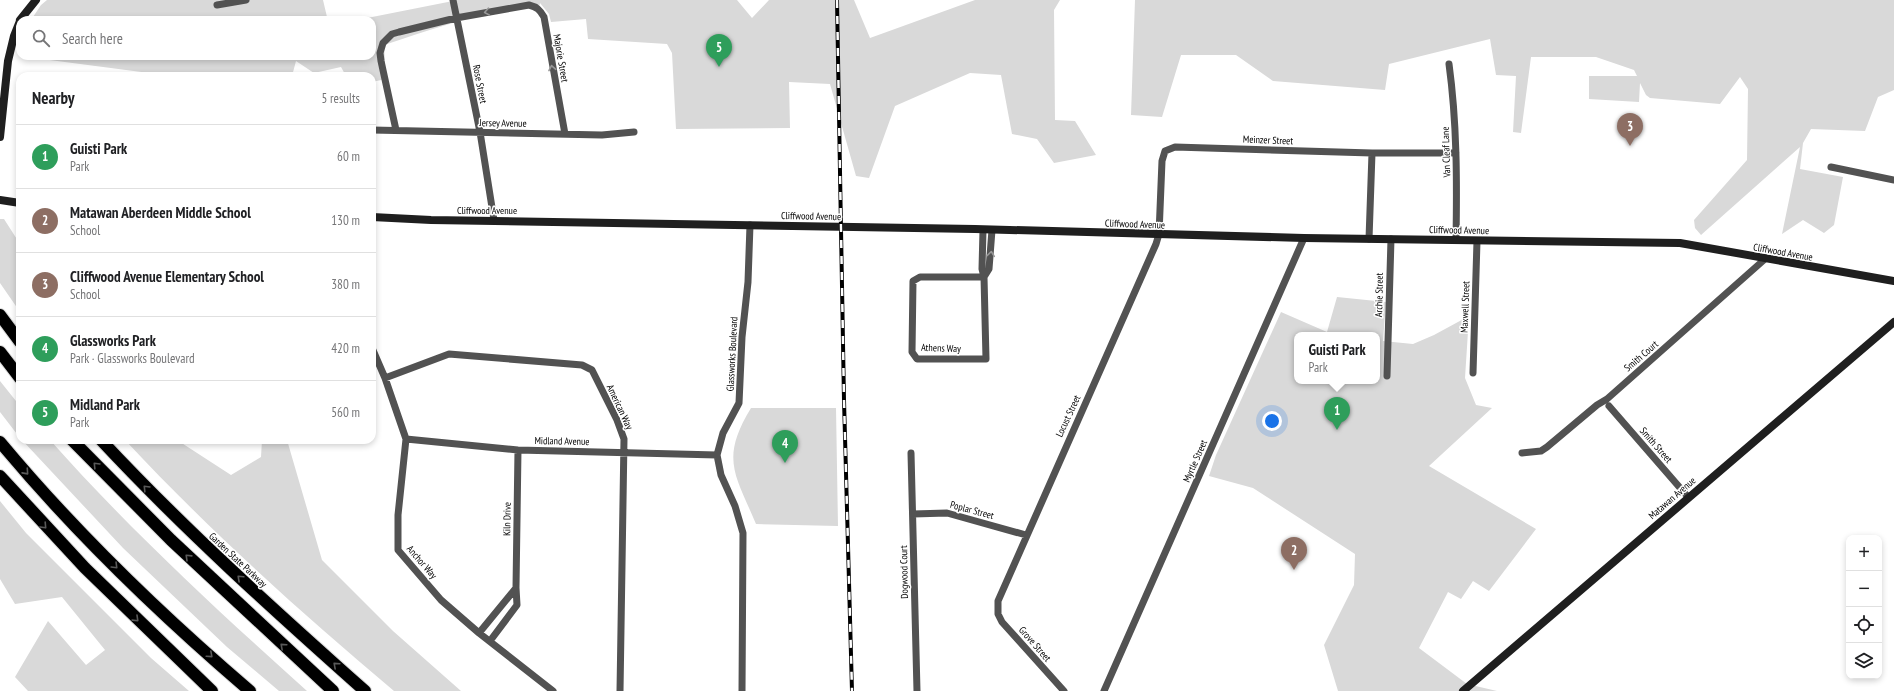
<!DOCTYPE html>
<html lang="en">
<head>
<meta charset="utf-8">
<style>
	:root { --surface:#fff; --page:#f2f2f2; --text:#202124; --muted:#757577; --line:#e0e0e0; --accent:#2563eb }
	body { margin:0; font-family:"PT Sans Narrow",sans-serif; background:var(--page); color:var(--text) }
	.controls { position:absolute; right:12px; bottom:12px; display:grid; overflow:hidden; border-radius:8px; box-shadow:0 2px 6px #0003 }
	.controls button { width:36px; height:36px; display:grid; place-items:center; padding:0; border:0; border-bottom:1px solid var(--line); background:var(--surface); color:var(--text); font:20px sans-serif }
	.you { position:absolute; left:1272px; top:421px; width:14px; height:14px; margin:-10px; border:3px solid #fff; border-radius:50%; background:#1a73e8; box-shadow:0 0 0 6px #1a73e833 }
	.badge { display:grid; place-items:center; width:26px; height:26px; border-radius:50%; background:var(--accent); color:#fff; font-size:13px; font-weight:700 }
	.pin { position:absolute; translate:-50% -33px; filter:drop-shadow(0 1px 2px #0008) }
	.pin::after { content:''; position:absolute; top:21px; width:14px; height:12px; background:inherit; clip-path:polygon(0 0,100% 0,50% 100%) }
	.popup { position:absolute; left:1294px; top:332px; width:86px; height:52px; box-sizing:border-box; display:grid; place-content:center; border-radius:8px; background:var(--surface); filter:drop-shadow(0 1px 3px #0005); font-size:13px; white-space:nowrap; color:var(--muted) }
	.popup b { font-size:15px; color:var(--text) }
	.popup::after { content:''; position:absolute; left:50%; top:100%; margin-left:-8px; border:8px solid transparent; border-top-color:var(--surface) }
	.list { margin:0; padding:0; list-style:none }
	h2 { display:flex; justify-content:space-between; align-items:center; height:52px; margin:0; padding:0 16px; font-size:17px }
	h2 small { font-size:13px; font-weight:400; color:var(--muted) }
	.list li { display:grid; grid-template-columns:26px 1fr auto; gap:12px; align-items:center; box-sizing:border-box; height:64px; padding:0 16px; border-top:1px solid var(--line) }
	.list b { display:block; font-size:15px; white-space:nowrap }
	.list p { margin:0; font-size:13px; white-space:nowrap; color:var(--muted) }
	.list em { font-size:13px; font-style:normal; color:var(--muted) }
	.icon { flex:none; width:22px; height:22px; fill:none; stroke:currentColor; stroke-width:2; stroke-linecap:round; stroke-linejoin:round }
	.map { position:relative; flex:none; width:1894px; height:691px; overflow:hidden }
	.search { position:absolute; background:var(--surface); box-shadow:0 2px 6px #0003; left:16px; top:16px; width:360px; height:44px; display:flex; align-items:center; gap:10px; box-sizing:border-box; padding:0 14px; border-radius:12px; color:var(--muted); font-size:15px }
	.panel { position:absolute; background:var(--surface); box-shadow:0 2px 6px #0003; left:16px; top:72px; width:360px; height:372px; border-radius:12px }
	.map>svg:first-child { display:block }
	.green { fill:#d9d9d9; fill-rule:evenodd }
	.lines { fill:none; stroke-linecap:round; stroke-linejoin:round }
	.highway-casing { stroke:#dbdbdb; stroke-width:14 }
	.street { stroke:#525252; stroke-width:7 }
	.secondary { stroke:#1f1f1f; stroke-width:8 }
	.highway { stroke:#000; stroke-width:12 }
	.rail-casing { stroke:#000; stroke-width:4 }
	.rail { stroke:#fff; stroke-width:2.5; stroke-dasharray:8; stroke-linecap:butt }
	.oneway { stroke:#979797 }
	.oneway2 { stroke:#595959 }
	.labels { text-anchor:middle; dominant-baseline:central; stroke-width:3; stroke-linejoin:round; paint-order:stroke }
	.street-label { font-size:10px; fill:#000; stroke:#fff }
</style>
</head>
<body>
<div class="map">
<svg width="1894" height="691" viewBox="0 0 1894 691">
	<rect width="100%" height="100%" fill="#fff"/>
	<path class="green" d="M 47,0 L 323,0 L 327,17 L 336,20 L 31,20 L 41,5 Z
		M 458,0 L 737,0 L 752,18 L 769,0 L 854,0 L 870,38 L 975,0 L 1060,0 L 1054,10 L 1055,120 L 1075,121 L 1096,155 L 1054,163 L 1037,139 L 1012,134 L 1001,75 L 970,73 L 895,106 L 869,178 L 856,176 L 830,84 L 789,82 L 790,128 L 676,129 L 672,53 L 667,44 L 588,39 L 586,19 L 551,22 L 549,14 L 540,3 L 539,8 C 486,9 434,29 384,45 L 386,79 L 372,82 L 372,76 L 346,76 L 341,67 L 314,73 L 296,61 L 292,76 L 150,76 L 149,73 L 19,56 L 20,52 L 20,56 L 372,56 L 372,20 L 357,20 Z
		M 1135,0 L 1894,0 L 1894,90 L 1878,97 L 1865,131 L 1811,129 L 1803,143 L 1800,169 L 1843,177 L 1834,225 L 1824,233 L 1803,220 L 1782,234 L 1800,147 L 1701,235 L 1695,228 L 1694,220 L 1747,160 L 1748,89 L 1740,77 L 1720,104 L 1650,98 L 1646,95 L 1640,83 L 1639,102 L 1589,99 L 1589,76 L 1637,76 L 1634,70 L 1596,57 L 1531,57 L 1521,133 L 1513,132 L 1516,76 L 1496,75 L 1490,39 L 1389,64 L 1385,90 L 1273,81 L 1236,55 L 1181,55 L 1162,117 L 1131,115 Z
		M 0,219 L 4,219 L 20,244 L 20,312 L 0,283 Z
		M 1337,297 L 1386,302 L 1383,341 L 1413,344 L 1434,335 L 1469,316 L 1465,378 L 1476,405 L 1492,408 L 1429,466 L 1536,529 L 1489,591 L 1473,581 L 1461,599 L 1448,592 L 1419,648 L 1467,684 L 1497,691 L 1338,691 L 1324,645 L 1354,585 L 1355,554 L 1253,488 L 1209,476 L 1216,455 L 1281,312 L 1327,332 ZM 1297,335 L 1377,335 L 1377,381 L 1297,381 Z
		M 0,381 L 20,406 L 20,438 L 0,412 Z
		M 751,408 L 836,408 L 838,526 L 756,524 C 735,474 720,459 751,408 Z
		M 22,440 L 50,440 C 130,530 218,611 307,691 L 279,691 L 227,647 L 123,548 Z
		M 125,440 L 177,440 L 231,475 L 261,457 L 262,440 L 287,440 L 322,560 L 393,631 L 461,691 L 394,691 C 300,612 209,530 125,440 Z
		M 0,501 L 26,533 L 151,658 L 189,691 L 28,691 L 15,677 L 48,621 L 86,665 L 105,650 L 62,597 L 15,604 L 0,579 Z"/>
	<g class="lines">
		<g class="highway-casing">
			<path id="highway" d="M 0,315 L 20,342
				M 0,352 L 20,378
				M 72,440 L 171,540 L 333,691
				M 101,440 C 184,529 274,610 365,691
				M 0,442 C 75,532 161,615 250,691
				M 0,476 L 85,568 L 212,691"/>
		</g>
		<path class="street" d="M 453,0 L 480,132 L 494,220
			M 217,5 L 246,0
			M 1449,64 C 1457,123 1457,181 1456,240
			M 372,130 L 602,135 L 634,132
			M 396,130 L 381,61 L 380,53 L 383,43 L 392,34 L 399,32 L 456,18 L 529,5 C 537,7 540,10 544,17 L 565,134
			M 1831,167 L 1894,180
			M 983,230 L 982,269 L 984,277 L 986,359 L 917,359 L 912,352 L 913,281 L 920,277 L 984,277
			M 1369,239 L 1372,153
			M 984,277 L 989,269 L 992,230
			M 372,348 L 385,378 L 406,439 L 398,515 L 398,550 L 441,600 L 479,633 L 553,691
			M 1473,373 L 1477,241
			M 1387,376 L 1391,239
			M 385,378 L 449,354 L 582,365 L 592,370 L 617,420 L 624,439 L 620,691
			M 1609,406 L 1688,497
			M 406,439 L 518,450 L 717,455
			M 911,453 L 917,691
			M 1522,453 L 1541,451 L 1547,447 L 1597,405 L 1607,399 L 1765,259
			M 913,514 L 947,513 L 1026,535
			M 479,633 L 516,588 L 518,450
			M 490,641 L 517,605 L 516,588
			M 742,691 L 743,533 L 735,506 L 721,475 L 717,455 L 723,433 L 739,403 L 742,337 L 748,282 L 750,225
			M 1064,691 L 1002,622 L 998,614 L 998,601 L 1156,244 L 1159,234 L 1162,161 L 1165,151 L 1175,147 L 1372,153 L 1456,153
			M 1104,691 L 1304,238"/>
		<path class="secondary" d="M 20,20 L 36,0
			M 0,137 L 8,61 L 14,36 L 20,21
			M 0,200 L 20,203
			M 372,217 L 431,220 L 975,229 L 1304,238 L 1680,243 L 1894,281
			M 1463,691 L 1894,322"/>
		<use href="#highway" class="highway"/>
		<g class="rail-casing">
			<path id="rail" d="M 837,0 L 844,400 L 852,691"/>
		</g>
		<use href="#rail" class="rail"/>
	</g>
	<defs><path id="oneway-chevron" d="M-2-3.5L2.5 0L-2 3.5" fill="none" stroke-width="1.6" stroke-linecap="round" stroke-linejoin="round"/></defs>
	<g class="oneway">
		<use href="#oneway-chevron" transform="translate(487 12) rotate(170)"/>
		<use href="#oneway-chevron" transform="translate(552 68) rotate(-101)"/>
		<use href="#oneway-chevron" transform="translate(991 254) rotate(-83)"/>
	</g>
	<g class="oneway2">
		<use href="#oneway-chevron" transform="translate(96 465) rotate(-134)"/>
		<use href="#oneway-chevron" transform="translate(26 472) rotate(48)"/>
		<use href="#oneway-chevron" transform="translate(146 488) rotate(-134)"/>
		<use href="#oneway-chevron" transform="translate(44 526) rotate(47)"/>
		<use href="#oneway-chevron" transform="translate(188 557) rotate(-136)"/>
		<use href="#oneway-chevron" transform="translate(115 566) rotate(45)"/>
		<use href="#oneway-chevron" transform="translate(240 578) rotate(-137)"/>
		<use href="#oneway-chevron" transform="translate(136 619) rotate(44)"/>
		<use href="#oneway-chevron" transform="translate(283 646) rotate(-138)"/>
		<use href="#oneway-chevron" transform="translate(210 655) rotate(42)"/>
		<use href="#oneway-chevron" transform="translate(336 665) rotate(-138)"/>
	</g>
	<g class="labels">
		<g class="street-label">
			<text transform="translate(561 58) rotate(80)">Majorie Street</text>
			<text transform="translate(480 84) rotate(79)">Rose Street</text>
			<text transform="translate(503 123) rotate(1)">Jersey Avenue</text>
			<text transform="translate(1268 140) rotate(2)">Meinzer Street</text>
			<text transform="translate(1446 152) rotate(-92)">Van Cleaf Lane</text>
			<text x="487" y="210">Cliffwood Avenue</text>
			<text transform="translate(811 216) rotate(1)">Cliffwood Avenue</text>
			<text transform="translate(1135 224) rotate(2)">Cliffwood Avenue</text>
			<text transform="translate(1459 230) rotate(1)">Cliffwood Avenue</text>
			<text transform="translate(1783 252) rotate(10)">Cliffwood Avenue</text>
			<text transform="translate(1379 295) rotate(-89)">Archie Street</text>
			<text transform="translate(1465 307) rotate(-88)">Maxwell Street</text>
			<text transform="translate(941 348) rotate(2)">Athens Way</text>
			<text transform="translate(732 354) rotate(-87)">Glassworks Boulevard</text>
			<text transform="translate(1641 356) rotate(-41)">Smith Court</text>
			<text transform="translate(620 407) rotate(65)">American Way</text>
			<text transform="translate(1068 416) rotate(-65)">Locust Street</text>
			<text transform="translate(562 441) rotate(1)">Midland Avenue</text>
			<text transform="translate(1656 445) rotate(49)">Smith Street</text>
			<text transform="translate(1195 461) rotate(-66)">Myrtle Street</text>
			<text transform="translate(1672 498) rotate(-41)">Matawan Avenue</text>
			<text transform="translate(972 510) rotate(15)">Poplar Street</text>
			<text transform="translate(507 519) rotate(-89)">Kiln Drive</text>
			<text transform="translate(238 560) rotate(43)">Garden State Parkway</text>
			<text transform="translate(422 562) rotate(49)">Anchor Way</text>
			<text transform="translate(904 572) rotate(-91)">Dogwood Court</text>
			<text transform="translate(1035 644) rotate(49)">Grove Street</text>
		</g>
	</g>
</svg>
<div class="controls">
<button>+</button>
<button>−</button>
<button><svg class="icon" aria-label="locate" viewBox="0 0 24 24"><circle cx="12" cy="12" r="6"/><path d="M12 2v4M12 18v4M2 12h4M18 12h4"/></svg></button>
<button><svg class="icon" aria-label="layers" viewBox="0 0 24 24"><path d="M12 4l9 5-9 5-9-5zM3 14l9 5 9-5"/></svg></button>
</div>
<div class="you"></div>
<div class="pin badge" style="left:1337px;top:430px;background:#2e9e5b">1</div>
<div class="popup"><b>Guisti Park</b>Park</div>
<div class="pin badge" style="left:1294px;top:570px;background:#8d6e63">2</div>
<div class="pin badge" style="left:1630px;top:146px;background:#8d6e63">3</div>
<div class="pin badge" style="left:785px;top:463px;background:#2e9e5b">4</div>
<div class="pin badge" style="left:719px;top:67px;background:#2e9e5b">5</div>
<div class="search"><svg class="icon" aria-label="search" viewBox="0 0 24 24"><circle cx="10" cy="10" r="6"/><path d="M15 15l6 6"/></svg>Search here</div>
<section class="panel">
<h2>Nearby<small>5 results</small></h2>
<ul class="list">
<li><span class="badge" style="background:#2e9e5b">1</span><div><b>Guisti Park</b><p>Park</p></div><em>60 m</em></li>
<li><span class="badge" style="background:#8d6e63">2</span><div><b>Matawan Aberdeen Middle School</b><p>School</p></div><em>130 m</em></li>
<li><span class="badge" style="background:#8d6e63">3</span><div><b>Cliffwood Avenue Elementary School</b><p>School</p></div><em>380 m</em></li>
<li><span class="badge" style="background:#2e9e5b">4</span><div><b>Glassworks Park</b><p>Park · Glassworks Boulevard</p></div><em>420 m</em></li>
<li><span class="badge" style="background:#2e9e5b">5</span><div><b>Midland Park</b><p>Park</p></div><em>560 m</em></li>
</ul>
</section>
</div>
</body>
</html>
